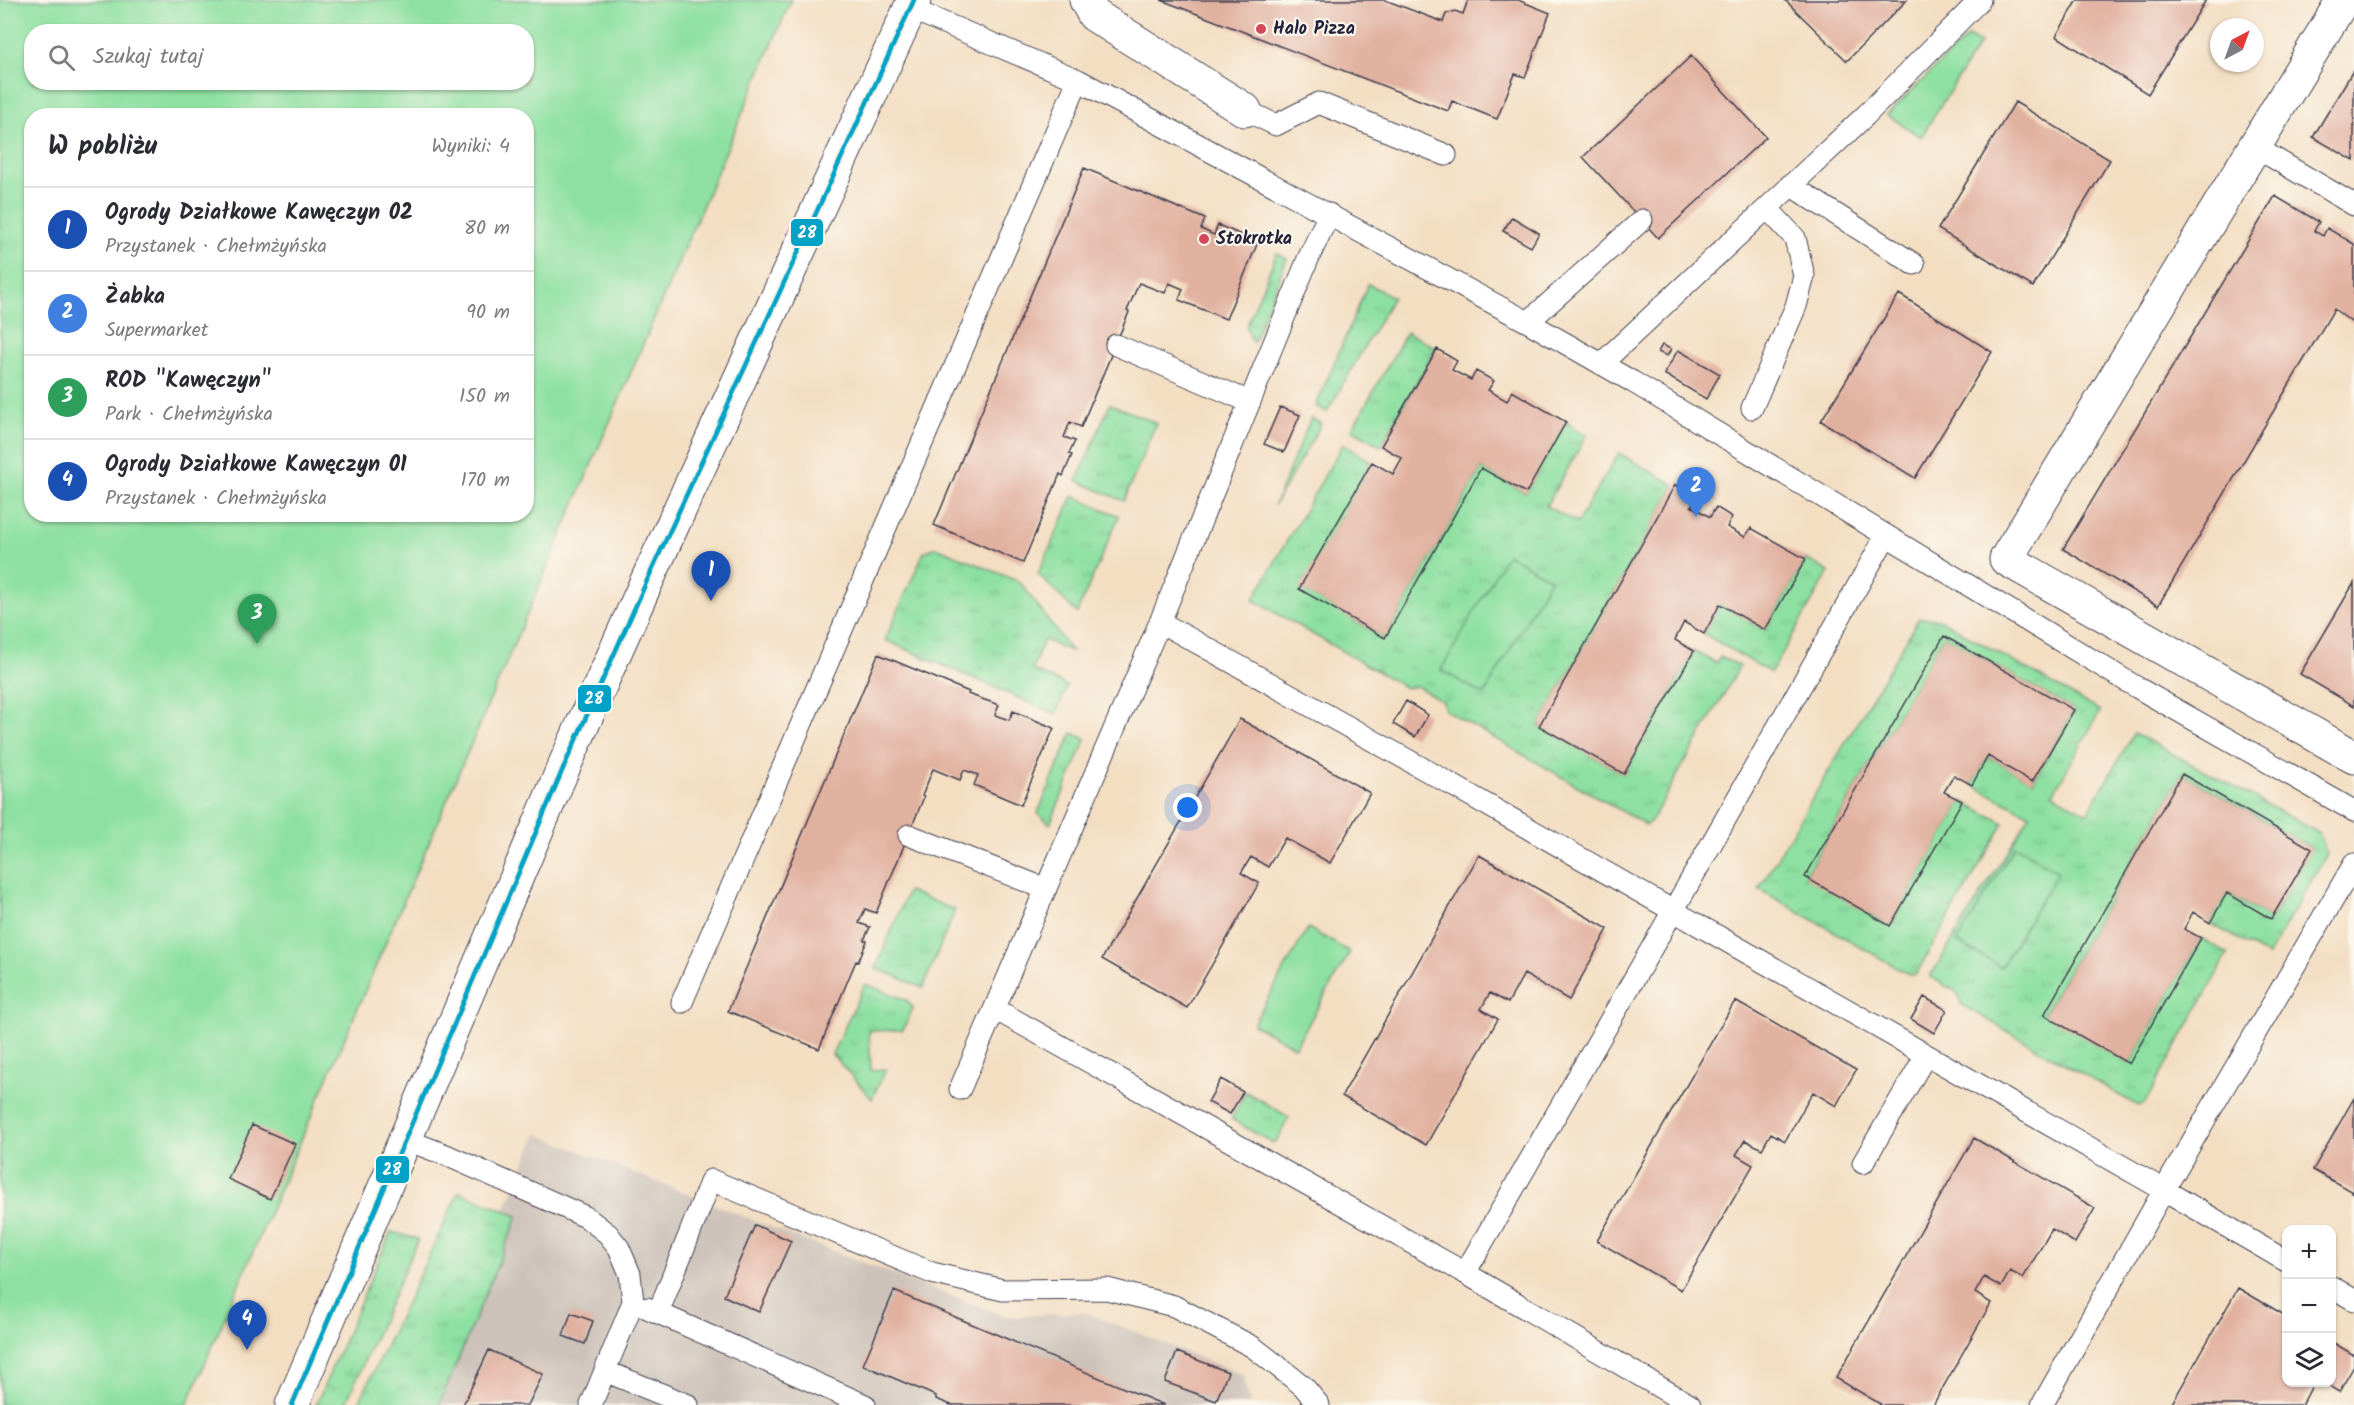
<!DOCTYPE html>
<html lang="pl">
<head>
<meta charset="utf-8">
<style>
	:root { --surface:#fff; --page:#f7f7f7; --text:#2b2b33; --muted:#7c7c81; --line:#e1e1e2; --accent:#7c3aed }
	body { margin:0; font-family:Kalam,sans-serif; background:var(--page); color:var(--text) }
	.controls { position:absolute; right:18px; bottom:18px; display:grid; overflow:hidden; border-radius:12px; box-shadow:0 2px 4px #0004 }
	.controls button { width:54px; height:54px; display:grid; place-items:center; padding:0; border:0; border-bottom:2px solid var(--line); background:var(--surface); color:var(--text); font:30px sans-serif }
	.compass { position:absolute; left:2210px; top:18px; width:54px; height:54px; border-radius:50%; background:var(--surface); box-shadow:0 2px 4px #0004; rotate:41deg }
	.you { position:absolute; left:1188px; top:808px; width:21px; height:21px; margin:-15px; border:4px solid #fff; border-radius:50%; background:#1a73e8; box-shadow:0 0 0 9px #1a73e833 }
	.badge { display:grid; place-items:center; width:39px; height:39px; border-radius:50%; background:var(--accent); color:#fff; font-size:20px; font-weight:700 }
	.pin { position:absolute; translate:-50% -50px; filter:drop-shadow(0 2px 3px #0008) }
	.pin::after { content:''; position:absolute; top:32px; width:21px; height:18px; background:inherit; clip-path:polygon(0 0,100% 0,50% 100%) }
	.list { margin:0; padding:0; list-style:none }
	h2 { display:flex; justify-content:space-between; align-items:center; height:78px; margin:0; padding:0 24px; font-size:26px }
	h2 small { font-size:20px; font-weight:400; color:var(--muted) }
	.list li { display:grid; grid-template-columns:39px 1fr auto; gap:18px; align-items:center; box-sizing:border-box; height:84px; padding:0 24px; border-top:2px solid var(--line) }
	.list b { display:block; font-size:22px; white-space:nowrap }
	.list p { margin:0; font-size:20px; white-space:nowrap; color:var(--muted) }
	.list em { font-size:20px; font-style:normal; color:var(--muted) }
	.icon { flex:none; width:33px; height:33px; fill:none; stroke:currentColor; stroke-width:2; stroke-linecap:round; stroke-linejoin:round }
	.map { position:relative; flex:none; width:2354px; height:1405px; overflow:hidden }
	.search { position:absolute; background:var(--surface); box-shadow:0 2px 4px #0004; left:24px; top:24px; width:510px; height:66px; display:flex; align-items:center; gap:15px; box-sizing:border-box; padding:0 21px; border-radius:24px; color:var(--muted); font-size:22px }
	.panel { position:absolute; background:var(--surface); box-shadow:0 2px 4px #0004; left:24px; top:108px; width:510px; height:414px; border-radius:24px }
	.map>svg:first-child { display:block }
	.industrial { fill:#cdc2b9 }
	.grass { fill:url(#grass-tufts); stroke:#58816e; stroke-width:1.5 }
	.green { fill:#8de0a1; stroke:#58816e; stroke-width:1.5; fill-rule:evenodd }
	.building { fill:#e1b1a0 }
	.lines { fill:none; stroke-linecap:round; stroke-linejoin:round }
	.service-casing { stroke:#413e4f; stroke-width:23 }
	.minor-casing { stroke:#413e4f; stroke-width:35 }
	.tertiary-casing { stroke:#413e4f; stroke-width:35 }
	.service { stroke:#fff; stroke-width:21 }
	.minor { stroke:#fff; stroke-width:33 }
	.tertiary { stroke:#fff; stroke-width:33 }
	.bus-1-casing { stroke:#fbf7ec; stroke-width:9 }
	.bus-1 { stroke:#02a2c7; stroke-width:4.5 }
	.poi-dot { fill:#d1495b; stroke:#fbf7ec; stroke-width:2 }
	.labels { text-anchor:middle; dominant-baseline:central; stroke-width:4.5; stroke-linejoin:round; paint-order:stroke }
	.poi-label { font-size:18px; font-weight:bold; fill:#22223b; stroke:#fbf7ec; text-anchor:start }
	.line-badge { stroke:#fbf7ec; stroke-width:2 }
	.badge-label { font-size:16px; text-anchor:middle; font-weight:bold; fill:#fff }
</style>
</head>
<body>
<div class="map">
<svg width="2354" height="1405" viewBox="0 0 2354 1405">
	<defs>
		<pattern id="grass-tufts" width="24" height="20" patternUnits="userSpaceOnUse" patternTransform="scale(1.5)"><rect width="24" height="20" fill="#8de0a1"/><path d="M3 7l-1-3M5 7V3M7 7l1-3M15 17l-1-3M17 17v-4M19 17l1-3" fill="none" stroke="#79c08c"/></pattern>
	</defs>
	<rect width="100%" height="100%" fill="#fbf7ec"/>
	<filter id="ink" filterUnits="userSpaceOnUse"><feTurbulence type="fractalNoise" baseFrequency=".0167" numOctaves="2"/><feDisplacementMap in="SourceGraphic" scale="12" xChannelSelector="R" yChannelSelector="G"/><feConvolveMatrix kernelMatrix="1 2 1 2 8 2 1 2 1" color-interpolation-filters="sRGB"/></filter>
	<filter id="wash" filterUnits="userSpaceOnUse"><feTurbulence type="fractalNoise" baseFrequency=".008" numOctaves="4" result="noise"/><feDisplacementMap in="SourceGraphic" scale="24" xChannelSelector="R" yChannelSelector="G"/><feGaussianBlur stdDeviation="1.35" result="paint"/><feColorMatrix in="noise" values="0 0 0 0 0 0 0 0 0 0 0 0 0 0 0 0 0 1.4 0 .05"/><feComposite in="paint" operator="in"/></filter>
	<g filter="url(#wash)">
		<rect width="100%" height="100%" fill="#f3dec2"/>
		<path class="industrial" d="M 537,1134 L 798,1238 L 1007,1317 L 1084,1312 L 1244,1375 L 1250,1405 L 423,1405 Z"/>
		<path class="grass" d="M 1277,253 L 1287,259 L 1253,343 L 1246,327 Z
			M 1368,284 L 1393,297 L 1327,412 L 1316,406 Z
			M 1407,332 L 1436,348 L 1381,446 L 1352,429 Z
			M 1110,404 L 1156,423 L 1124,501 L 1077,481 Z
			M 1311,418 L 1321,424 L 1274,506 Z
			M 1566,422 L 1587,435 L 1546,506 L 1577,523 L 1619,453 L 1675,485 L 1539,726 L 1624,774 L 1694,651 L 1716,663 L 1720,657 L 1740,666 L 1651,821 L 1646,825 L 1445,710 L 1443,702 L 1417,686 L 1406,688 L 1253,600 L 1343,444 L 1372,462 L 1300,589 L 1385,638 L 1481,468 L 1526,493 Z
			M 1073,496 L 1119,516 L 1077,613 L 1038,574 Z
			M 936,547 L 1020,582 L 1071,651 L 1044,640 L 1032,670 L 1067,686 L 1056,714 L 885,640 L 924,552 Z
			M 1806,559 L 1829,572 L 1771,673 L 1704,634 L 1720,604 L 1765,630 Z
			M 1919,618 L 1939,619 L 2100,711 L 2053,794 L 2087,814 L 2134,733 L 2319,833 L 2327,854 L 2268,956 L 2210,923 L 2227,893 L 2271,919 L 2312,848 L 2182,774 L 2044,1014 L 2129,1064 L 2201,938 L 2228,954 L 2145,1103 L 2138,1106 L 1962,1005 L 1957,992 L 1930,977 L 2030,815 L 1972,785 L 1988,756 L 2033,782 L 2074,710 L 1944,636 L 1805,876 L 1890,926 L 1962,801 L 2004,823 L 1916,974 L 1910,975 L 1759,889 Z
			M 1072,733 L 1086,739 L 1050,824 L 1038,813 Z
			M 908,891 L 955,910 L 923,988 L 876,968 Z
			M 865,984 L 907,1000 L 913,1008 L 903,1030 L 869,1031 L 871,1070 L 886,1069 L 872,1099 L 832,1054 Z
			M 1246,1092 L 1289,1117 L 1276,1142 L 1272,1143 L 1231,1119 Z
			M 459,1192 L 518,1216 L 439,1405 L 358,1405 Z
			M 391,1232 L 418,1239 L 345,1405 L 316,1405 Z"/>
		<path class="green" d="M 0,0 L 791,0 L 187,1405 L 0,1405 ZM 32,32 L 526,32 L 526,82 L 32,82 ZM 32,116 L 526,116 L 526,514 L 32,514 Z
			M 1968,36 L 1980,43 L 1921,137 L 1887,115 Z
			M 1507,554 L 1550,579 L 1484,695 L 1441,670 Z
			M 2015,846 L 2058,872 L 2001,967 L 1957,942 Z
			M 1308,928 L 1350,952 L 1295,1047 L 1253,1024 Z"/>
		<g id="blocks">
			<path class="building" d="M 1161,0 L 1385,0 L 1443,22 L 1446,14 L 1455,11 L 1463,14 L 1468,0 L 1518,0 L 1550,13 L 1525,77 L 1515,74 L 1497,119 L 1452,101 L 1448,111 Z
				M 1785,0 L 1907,0 L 1847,61 Z
				M 2078,0 L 2206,0 L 2148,94 L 2056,36 Z
				M 1691,56 L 1766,137 L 1658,238 L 1583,157 Z
				M 2354,69 L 2354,161 L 2313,137 Z
				M 2015,102 L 2110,160 L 2033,287 L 1938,229 Z
				M 1084,168 L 1205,219 L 1201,229 L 1214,235 L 1218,225 L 1258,242 L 1226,319 L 1179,300 L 1183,289 L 1169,283 L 1165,293 L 1139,283 L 1127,311 L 1129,312 L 1081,427 L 1070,422 L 1064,437 L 1075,441 L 1069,454 L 1072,455 L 1063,476 L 1060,474 L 1023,563 L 934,525 Z
				M 2275,196 L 2319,222 L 2314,231 L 2323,236 L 2327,228 L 2354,244 L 2354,324 L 2334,309 L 2158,606 L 2063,549 Z
				M 1512,217 L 1539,233 L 1531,247 L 1503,231 Z
				M 1899,294 L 1992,352 L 1915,478 L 1821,421 Z
				M 1662,345 L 1671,349 L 1667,356 L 1658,352 Z
				M 1437,349 L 1457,361 L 1452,370 L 1471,380 L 1476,371 L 1494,381 L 1488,390 L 1507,401 L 1512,391 L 1566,422 L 1526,493 L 1481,468 L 1385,638 L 1299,589 L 1372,462 L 1393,474 L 1402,458 L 1381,446 Z
				M 1678,350 L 1720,374 L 1706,399 L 1664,374 Z
				M 1280,407 L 1300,415 L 1284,452 L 1264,444 Z
				M 1675,485 L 1697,497 L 1691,506 L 1710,517 L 1716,507 L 1732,517 L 1727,527 L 1745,537 L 1751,528 L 1806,559 L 1765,630 L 1720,604 L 1704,634 L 1684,622 L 1675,640 L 1694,651 L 1624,774 L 1539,726 Z
				M 2354,583 L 2354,706 L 2300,674 Z
				M 1944,636 L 2074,710 L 2032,782 L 1988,756 L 1972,785 L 1954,775 L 1944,792 L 1962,801 L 1890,926 L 1805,877 Z
				M 878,654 L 969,692 L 968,694 L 999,705 L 995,715 L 1009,720 L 1013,711 L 1054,728 L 1021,805 L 974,785 L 978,775 L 964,770 L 960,780 L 933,769 L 922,796 L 924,797 L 876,913 L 865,909 L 859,923 L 870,927 L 864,940 L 867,941 L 858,962 L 856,961 L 819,1049 L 728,1011 Z
				M 1406,701 L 1428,715 L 1415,737 L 1393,724 Z
				M 1240,719 L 1370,793 L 1330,863 L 1285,838 L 1268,867 L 1251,857 L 1241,873 L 1259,883 L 1187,1008 L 1102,959 Z
				M 2182,774 L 2312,849 L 2271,919 L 2227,893 L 2210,923 L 2193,912 L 2184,929 L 2201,938 L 2129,1064 L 2044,1015 Z
				M 1479,855 L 1608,929 L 1569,1000 L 1524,974 L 1508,1003 L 1490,993 L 1481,1009 L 1498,1019 L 1426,1145 L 1342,1096 Z
				M 1924,997 L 1947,1010 L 1934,1033 L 1911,1019 Z
				M 1735,1001 L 1856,1070 L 1836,1106 L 1813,1092 L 1785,1141 L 1771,1133 L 1762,1149 L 1745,1140 L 1736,1155 L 1753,1165 L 1681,1290 L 1597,1241 Z
				M 1221,1079 L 1243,1092 L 1230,1114 L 1208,1102 Z
				M 2354,1098 L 2354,1193 L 2313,1170 Z
				M 252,1125 L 295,1144 L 270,1199 L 228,1179 Z
				M 1974,1138 L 2095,1208 L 2075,1243 L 2052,1229 L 2023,1278 L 2010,1271 L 2001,1287 L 1984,1277 L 1975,1293 L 1991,1303 L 1933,1405 L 1882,1405 L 1836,1378 Z
				M 755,1225 L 791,1241 L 759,1312 L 724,1296 Z
				M 2238,1288 L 2286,1316 L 2286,1382 L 2314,1382 L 2302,1405 L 2171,1405 Z
				M 894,1291 L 967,1322 L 1164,1405 L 951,1405 L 936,1399 L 936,1396 L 863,1365 Z
				M 571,1313 L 593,1321 L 585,1344 L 563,1336 Z
				M 2332,1342 L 2354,1355 L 2354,1366 L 2339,1392 L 2322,1382 L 2332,1382 Z
				M 489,1350 L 543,1374 L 528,1405 L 463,1405 Z
				M 1177,1352 L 1228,1372 L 1216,1401 L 1165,1382 Z"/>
		</g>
	</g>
	<g filter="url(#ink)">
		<use href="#blocks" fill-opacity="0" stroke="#413e4f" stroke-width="1.5"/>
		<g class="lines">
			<g class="service-casing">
				<path id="service" d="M 911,9 L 1078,80 L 1528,322 L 1633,382 L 2138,688 L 2354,811
					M 1245,110 L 1276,125 L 1319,103 L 1446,155
					M 2255,147 L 2354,205
					M 1790,185 L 1914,264
					M 1528,322 L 1642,220
					M 1116,345 L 1250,402
					M 1601,364 L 1866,115 L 1980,0
					M 1752,408 L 1796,306 L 1804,276 L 1795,238 L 1767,208
					M 1160,622 L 1431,773 L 2164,1190 L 2354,864
					M 909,835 L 1046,889
					M 682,1002 L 1078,80
					M 995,1009 L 1465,1273 L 1700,864 L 1886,536
					M 960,1089 L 1160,622 L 1308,259 L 1329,214
					M 404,1139 L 446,1155 L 586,1217 L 608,1234 L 619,1248 L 630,1274 L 633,1302 L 591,1405
					M 1863,1163 L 1926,1055
					M 1465,1273 L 1690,1405
					M 2332,1287 L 2354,1300
					M 647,1308 L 865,1405
					M 658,1313 L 711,1180 L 932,1273 L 1003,1290 L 1107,1289 L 1174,1306 L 1253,1347 L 1303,1386 L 1319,1405
					M 605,1371 L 688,1405
					M 2042,1405 L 2164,1190 L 2286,1261"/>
			</g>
			<g class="minor-casing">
				<path id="minor" d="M 1086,0 L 1094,15 L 1245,110
					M 2343,0 L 2006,559 L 2354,757"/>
			</g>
			<g class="tertiary-casing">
				<path id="tertiary" d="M 292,1405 L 562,771 L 645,585 L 914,0"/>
			</g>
			<use href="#service" class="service"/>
			<use href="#minor" class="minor"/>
			<use href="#tertiary" class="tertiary"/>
			<g class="bus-1-casing">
				<path id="bus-1" d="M 292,1405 L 562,771 L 645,585 L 914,0"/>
			</g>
			<use href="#bus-1" class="bus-1"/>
		</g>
	</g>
	<g class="poi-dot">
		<circle cx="1261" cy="29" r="6"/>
		<circle cx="1204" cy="239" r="6"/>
	</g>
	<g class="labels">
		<g class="poi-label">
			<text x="1273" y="29">Halo Pizza</text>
			<text x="1216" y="239">Stokrotka</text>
		</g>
	</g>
	<g class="line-badge">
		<rect x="790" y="218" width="34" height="29" rx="6" fill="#02a2c7"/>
		<rect x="577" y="684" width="35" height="29" rx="6" fill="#02a2c7"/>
		<rect x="375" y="1155" width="35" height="29" rx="6" fill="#02a2c7"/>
	</g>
	<g class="badge-label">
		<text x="807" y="238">28</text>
		<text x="594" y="704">28</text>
		<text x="392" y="1175">28</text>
	</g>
</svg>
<div class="controls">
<button>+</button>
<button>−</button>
<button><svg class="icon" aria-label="layers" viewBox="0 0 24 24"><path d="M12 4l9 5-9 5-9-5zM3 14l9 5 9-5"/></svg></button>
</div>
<svg class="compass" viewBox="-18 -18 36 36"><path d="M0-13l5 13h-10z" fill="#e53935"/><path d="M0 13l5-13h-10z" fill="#7c7c81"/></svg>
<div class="you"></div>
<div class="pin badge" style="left:711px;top:601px;background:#1a4fb4">1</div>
<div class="pin badge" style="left:1696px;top:517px;background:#3f7fe0">2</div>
<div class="pin badge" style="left:257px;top:644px;background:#2e9e5b">3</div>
<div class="pin badge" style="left:247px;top:1350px;background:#1a4fb4">4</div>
<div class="search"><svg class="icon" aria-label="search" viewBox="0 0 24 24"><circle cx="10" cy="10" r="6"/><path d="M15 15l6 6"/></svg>Szukaj tutaj</div>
<section class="panel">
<h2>W pobliżu<small>Wyniki: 4</small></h2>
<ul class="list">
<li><span class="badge" style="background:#1a4fb4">1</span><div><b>Ogrody Działkowe Kawęczyn 02</b><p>Przystanek · Chełmżyńska</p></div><em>80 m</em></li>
<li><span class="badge" style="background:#3f7fe0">2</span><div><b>Żabka</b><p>Supermarket</p></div><em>90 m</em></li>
<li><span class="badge" style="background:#2e9e5b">3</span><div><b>ROD &quot;Kawęczyn&quot;</b><p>Park · Chełmżyńska</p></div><em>150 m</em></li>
<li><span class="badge" style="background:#1a4fb4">4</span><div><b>Ogrody Działkowe Kawęczyn 01</b><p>Przystanek · Chełmżyńska</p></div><em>170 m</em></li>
</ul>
</section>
</div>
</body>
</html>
